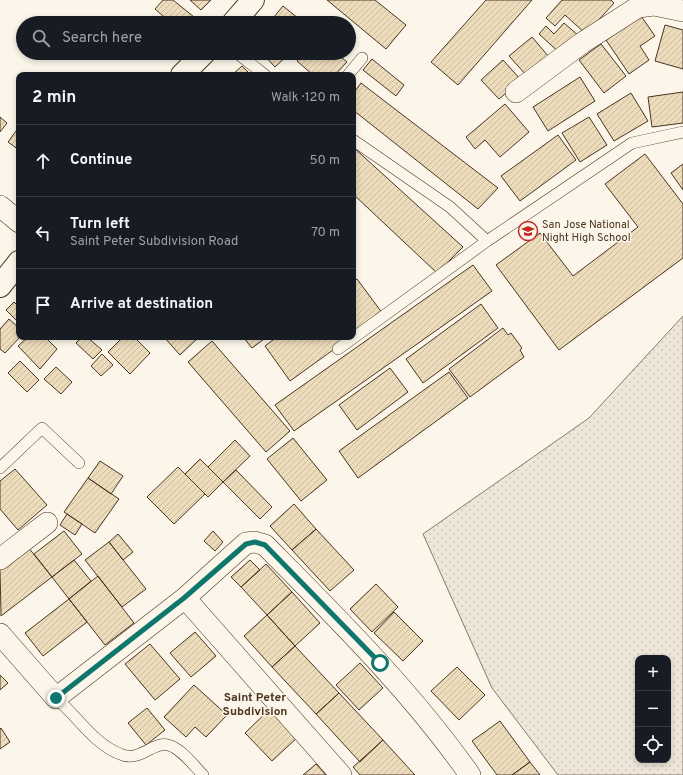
<!DOCTYPE html>
<html lang="en">
<head>
<meta charset="utf-8">
<style>
	:root { --surface:#171b24; --page:#20242c; --text:#f1f3f6; --muted:#9ea1a6; --line:#363941 }
	body { margin:0; font-family:Overpass,sans-serif; background:var(--page); color:var(--text) }
	.controls { position:absolute; right:12px; bottom:12px; display:grid; overflow:hidden; border-radius:8px; box-shadow:0 2px 6px #0003 }
	.controls button { width:36px; height:36px; display:grid; place-items:center; padding:0; border:0; border-bottom:1px solid var(--line); background:var(--surface); color:var(--text); font:20px sans-serif }
	.stop { position:absolute; width:12px; height:12px; margin:-9px; border:3px solid #0f766e; border-radius:50%; background:#fff }
	.stop.end { background:#0f766e; border-color:#fff; box-shadow:0 1px 4px #0008 }
	.list { margin:0; padding:0; list-style:none }
	h2 { display:flex; justify-content:space-between; align-items:center; height:52px; margin:0; padding:0 16px; font-size:17px }
	h2 small { font-size:13px; font-weight:400; color:var(--muted) }
	.list li { display:grid; grid-template-columns:26px 1fr auto; gap:12px; align-items:center; box-sizing:border-box; height:72px; padding:0 16px; border-top:1px solid var(--line) }
	.list b { display:block; font-size:15px; white-space:nowrap }
	.list p { margin:0; font-size:13px; white-space:nowrap; color:var(--muted) }
	.list em { font-size:13px; font-style:normal; color:var(--muted) }
	.icon { flex:none; width:22px; height:22px; fill:none; stroke:currentColor; stroke-width:2; stroke-linecap:round; stroke-linejoin:round }
	.map { position:relative; flex:none; width:683px; height:775px; overflow:hidden }
	.search { position:absolute; background:var(--surface); box-shadow:0 2px 6px #0003; left:16px; top:16px; width:340px; height:44px; display:flex; align-items:center; gap:10px; box-sizing:border-box; padding:0 14px; border-radius:22px; color:var(--muted); font-size:15px }
	.panel { position:absolute; background:var(--surface); box-shadow:0 2px 6px #0003; left:16px; top:72px; width:340px; height:268px; border-radius:8px }
	.map>svg:first-child { display:block }
	.grass { fill:url(#grass-dots); stroke:#887966; fill-rule:evenodd }
	.building { fill:url(#building-hatch); stroke:#4a3520 }
	.lines { fill:none; stroke-linecap:round; stroke-linejoin:round }
	.service-casing { stroke:#4a3520; stroke-width:12 }
	.minor-casing { stroke:#4a3520; stroke-width:22 }
	.secondary-casing { stroke:#4a3520; stroke-width:24 }
	.service { stroke:#fbf6e9; stroke-width:11 }
	.minor { stroke:#fbf6e9; stroke-width:21 }
	.secondary { stroke:#fbf6e9; stroke-width:22 }
	.route { stroke:#0f766e; stroke-width:5 }
	.labels { text-anchor:middle; dominant-baseline:central; stroke-width:3; stroke-linejoin:round; paint-order:stroke }
	.poi-label { font-size:11px; fill:#4a3520; stroke:#fbf6e9; text-anchor:start }
	.neighbourhood-label { font-size:12px; font-weight:bold; fill:#4a3520; stroke:#fbf6e9 }
</style>
</head>
<body>
<div class="map">
<svg width="683" height="775" viewBox="0 0 683 775">
	<defs>
		<pattern id="grass-dots" width="8" height="8" patternUnits="userSpaceOnUse"><rect width="8" height="8" fill="#ede6d9"/><path d="M2 2h.1M6 6h.1" fill="none" stroke="#cdc6ba" stroke-width="1.8" stroke-linecap="round"/></pattern>
		<pattern id="building-hatch" width="6" height="6" patternUnits="userSpaceOnUse"><rect width="6" height="6" fill="#ecdcbc"/><path d="M-1 1l2-2M0 6l6-6M5 7l2-2" fill="none" stroke="#ccbda1"/></pattern>
	</defs>
	<rect width="100%" height="100%" fill="#fbf6e9"/>
	<path class="grass" d="M 683,316 L 683,775 L 558,775 L 492,688 L 423,534 L 589,418 ZM 638,658 L 668,658 L 668,760 L 638,760 Z"/>
	<path class="building" d="M 163,0 L 173,0 L 194,17 L 189,23 L 171,23 L 155,9 Z
		M 190,0 L 211,0 L 201,10 Z
		M 327,0 L 375,0 L 406,25 L 386,49 Z
		M 486,0 L 532,0 L 458,85 L 431,62 Z
		M 562,0 L 611,0 L 614,3 L 586,34 L 565,15 L 555,26 L 546,18 Z
		M 283,6 L 304,23 L 281,23 L 274,17 Z
		M 641,16 L 655,36 L 640,46 L 649,60 L 629,74 L 606,40 Z
		M 564,23 L 579,36 L 562,55 L 539,34 L 546,26 L 554,34 Z
		M 665,25 L 683,30 L 683,69 L 655,61 Z
		M 532,37 L 549,57 L 527,76 L 509,56 Z
		M 601,44 L 626,76 L 604,93 L 579,60 Z
		M 262,53 L 290,53 L 275,67 Z
		M 305,53 L 336,53 L 347,62 L 335,75 L 313,75 L 297,61 Z
		M 372,59 L 404,85 L 396,96 L 363,70 Z
		M 503,60 L 521,80 L 499,99 L 481,80 Z
		M 242,66 L 251,75 L 232,75 Z
		M 580,77 L 595,101 L 548,131 L 533,107 Z
		M 361,83 L 498,188 L 478,209 L 353,110 L 353,94 Z
		M 683,92 L 683,123 L 652,127 L 648,97 Z
		M 631,93 L 648,121 L 614,141 L 597,114 Z
		M 505,104 L 529,132 L 500,157 L 485,140 L 475,149 L 466,137 Z
		M 0,117 L 7,123 L 0,132 Z
		M 589,117 L 607,145 L 580,162 L 562,133 Z
		M 19,127 L 19,150 L 8,142 Z
		M 558,135 L 576,160 L 520,201 L 501,176 Z
		M 353,147 L 463,247 L 437,273 L 353,194 Z
		M 645,154 L 683,204 L 683,258 L 559,350 L 496,265 L 540,233 L 573,276 L 638,227 L 605,184 Z
		M 683,164 L 683,190 L 671,173 Z
		M 473,265 L 492,291 L 294,431 L 275,405 Z
		M 357,279 L 383,314 L 353,336 L 353,282 Z
		M 14,302 L 19,307 L 19,323 L 6,310 Z
		M 481,304 L 498,328 L 423,383 L 406,359 Z
		M 9,319 L 19,328 L 20,337 L 5,353 L 0,349 L 0,329 Z
		M 503,328 L 508,335 L 511,333 L 522,348 L 520,350 L 524,357 L 470,397 L 449,369 Z
		M 28,337 L 45,337 L 57,349 L 40,369 L 18,346 Z
		M 82,337 L 87,337 L 102,350 L 93,359 L 76,343 Z
		M 123,337 L 134,337 L 150,353 L 130,374 L 108,352 Z
		M 164,337 L 199,337 L 180,355 Z
		M 243,337 L 267,337 L 252,348 Z
		M 277,337 L 351,337 L 290,381 L 265,346 Z
		M 212,341 L 290,431 L 266,452 L 188,362 Z
		M 102,354 L 113,365 L 101,376 L 91,366 Z
		M 20,361 L 39,380 L 27,392 L 8,373 Z
		M 56,367 L 72,382 L 61,394 L 44,379 Z
		M 390,368 L 408,392 L 357,430 L 339,405 Z
		M 449,372 L 468,398 L 358,478 L 339,451 Z
		M 293,438 L 327,480 L 301,501 L 267,459 Z
		M 235,440 L 250,456 L 223,482 L 208,467 Z
		M 200,459 L 223,482 L 208,497 L 185,474 Z
		M 100,461 L 123,476 L 111,494 L 88,478 Z
		M 178,467 L 205,494 L 174,524 L 147,497 Z
		M 15,469 L 47,505 L 18,530 L 0,509 L 0,481 Z
		M 236,470 L 272,507 L 260,519 L 223,482 Z
		M 88,478 L 119,499 L 95,533 L 64,512 Z
		M 294,504 L 316,529 L 292,550 L 270,526 Z
		M 67,514 L 82,524 L 75,535 L 60,525 Z
		M 316,529 L 354,570 L 330,591 L 292,550 Z
		M 64,531 L 82,554 L 52,577 L 34,554 Z
		M 213,531 L 223,542 L 215,551 L 204,541 Z
		M 118,534 L 133,552 L 123,560 L 109,542 Z
		M 109,542 L 146,589 L 122,607 L 85,560 Z
		M 28,547 L 52,577 L 1,616 L 0,569 Z
		M 74,560 L 91,581 L 69,599 L 52,577 Z
		M 250,560 L 260,570 L 241,587 L 231,577 Z
		M 266,564 L 292,592 L 267,615 L 241,587 Z
		M 98,576 L 134,623 L 105,645 L 69,599 Z
		M 376,584 L 398,607 L 372,632 L 350,609 Z
		M 292,592 L 320,623 L 295,646 L 267,615 Z
		M 69,599 L 87,622 L 43,656 L 25,633 Z
		M 394,612 L 423,641 L 403,661 L 374,633 Z
		M 267,615 L 295,646 L 272,667 L 244,636 Z
		M 195,632 L 216,656 L 191,677 L 170,653 Z
		M 150,644 L 180,679 L 155,700 L 125,664 Z
		M 295,646 L 339,693 L 316,714 L 272,667 Z
		M 360,663 L 383,688 L 359,710 L 336,685 Z
		M 457,667 L 485,695 L 459,720 L 431,691 Z
		M 0,675 L 8,683 L 0,690 Z
		M 194,685 L 227,715 L 206,737 L 195,727 L 186,737 L 164,717 Z
		M 339,693 L 383,740 L 360,762 L 316,714 Z
		M 272,707 L 299,736 L 272,761 L 245,733 Z
		M 147,708 L 165,730 L 146,745 L 128,723 Z
		M 500,721 L 530,762 L 512,775 L 497,775 L 472,741 Z
		M 1,728 L 10,742 L 0,749 L 0,729 Z
		M 383,740 L 415,775 L 360,775 L 353,767 Z
		M 530,762 L 540,775 L 512,775 Z
		M 316,764 L 326,775 L 303,775 Z"/>
	<g class="lines">
		<g class="service-casing">
			<path id="service" d="M 237,53 L 265,75
				M 348,75 L 362,58
				M 353,140 L 450,207 L 487,241 L 632,143 L 683,132
				M 338,349 L 487,241
				M 0,468 L 42,428 L 79,463
				M 56,698 C 77,716 94,744 120,754 C 140,763 153,741 168,745 C 181,748 194,766 203,775"/>
		</g>
		<g class="minor-casing">
			<path id="minor" d="M 516,92 L 582,43 L 638,7 L 654,5 L 683,11
				M 0,206 L 19,222
				M 0,559 L 47,523
				M 185,598 L 341,775
				M 0,634 L 56,698 L 185,598 L 246,543 L 255,542 L 265,545 C 337,618 411,691 470,775"/>
		</g>
		<g class="secondary-casing">
			<path id="secondary" d="M 233,23 L 253,0
				M 182,75 L 204,53
				M 0,286 L 19,262"/>
		</g>
		<use href="#service" class="service"/>
		<use href="#minor" class="minor"/>
		<use href="#secondary" class="secondary"/>
	</g>
	<g class="lines">
		<path class="route" d="M 56,698 L 184,598 L 246,544 L 255,542 L 265,545 L 380,663"/>
	</g>
	<defs>
		<g id="school-ring" transform="scale(1)"><circle r="9.5" fill="#fbf6e9" stroke="#c62828" stroke-width="1.5"/><path d="M0-5L7-2L0 1L-7-2ZM-4 1L0 2.5L4 1V4Q0 6-4 4Z" fill="#c62828"/></g>
	</defs>
	<g fill-rule="evenodd">
		<use href="#school-ring" x="528" y="231"/>
	</g>
	<g class="labels">
		<g class="poi-label">
			<text x="542" y="225">San Jose National<tspan x="542" dy="13">Night High School</tspan></text>
		</g>
		<g class="neighbourhood-label">
			<text x="255" y="698">Saint Peter<tspan x="255" dy="14">Subdivision</tspan></text>
		</g>
	</g>
</svg>
<div class="controls">
<button>+</button>
<button>−</button>
<button><svg class="icon" aria-label="locate" viewBox="0 0 24 24"><circle cx="12" cy="12" r="6"/><path d="M12 2v4M12 18v4M2 12h4M18 12h4"/></svg></button>
</div>
<div class="stop" style="left:380px;top:663px"></div>
<div class="stop end" style="left:56px;top:698px"></div>
<div class="search"><svg class="icon" aria-label="search" viewBox="0 0 24 24"><circle cx="10" cy="10" r="6"/><path d="M15 15l6 6"/></svg>Search here</div>
<section class="panel">
<h2>2 min<small>Walk · 120 m</small></h2>
<ul class="list">
<li><svg class="icon" aria-label="ahead" viewBox="0 0 24 24"><path d="M12 20V5M6 11l6-6 6 6"/></svg><div><b>Continue</b></div><em>50 m</em></li>
<li><svg class="icon" aria-label="left" viewBox="0 0 24 24"><path d="M17 20v-9H6M10 6l-5 5 5 5"/></svg><div><b>Turn left</b><p>Saint Peter Subdivision Road</p></div><em>70 m</em></li>
<li><svg class="icon" aria-label="arrive" viewBox="0 0 24 24"><path d="M6 21V4h12l-3 4 3 4H6"/></svg><div><b>Arrive at destination</b></div></li>
</ul>
</section>
</div>
</body>
</html>
